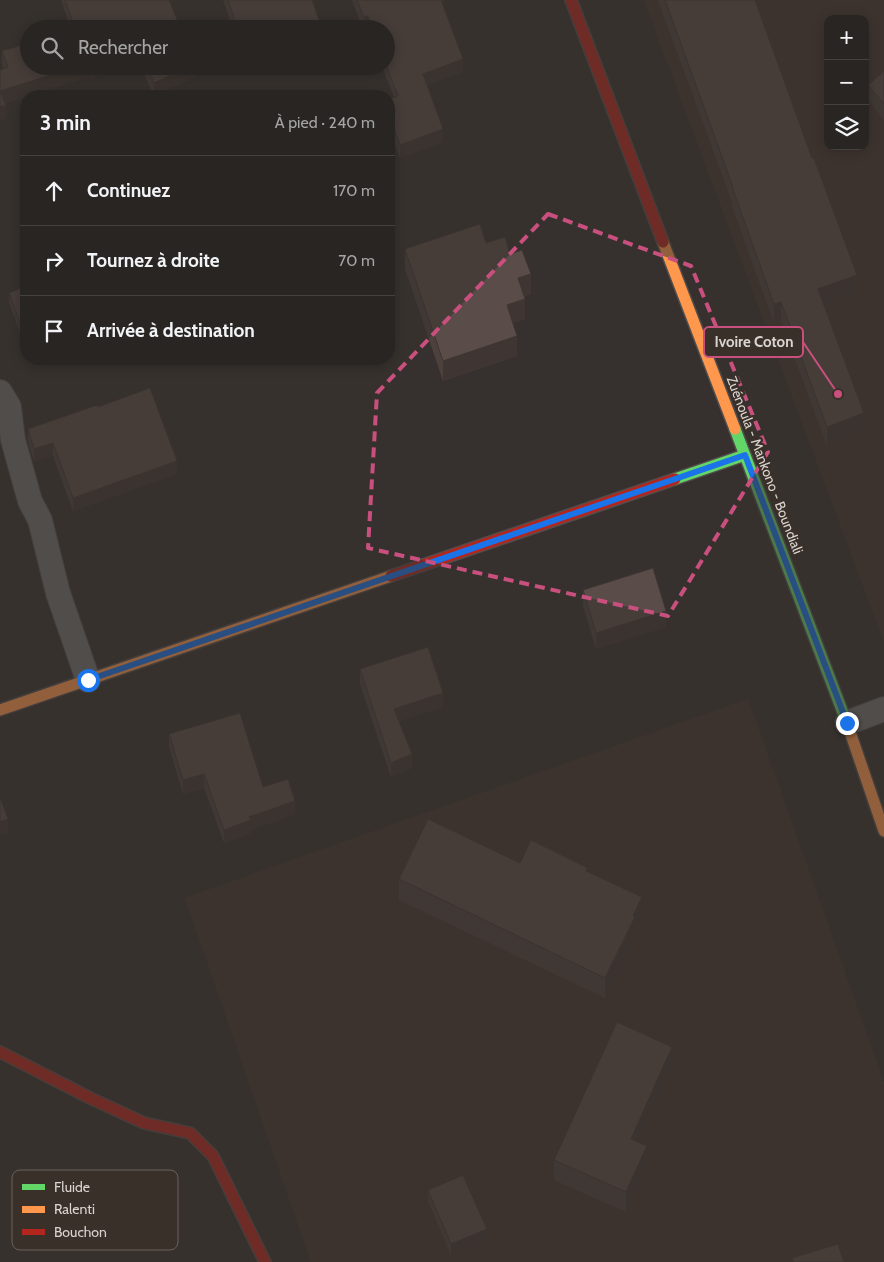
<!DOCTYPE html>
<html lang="fr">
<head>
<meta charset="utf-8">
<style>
	:root { --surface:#282522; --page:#34312f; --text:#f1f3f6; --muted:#a5a5a5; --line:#444240 }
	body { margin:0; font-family:Cabin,sans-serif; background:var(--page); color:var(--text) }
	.controls { position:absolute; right:15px; top:15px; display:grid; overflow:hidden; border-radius:10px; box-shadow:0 2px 12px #0003 }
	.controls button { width:45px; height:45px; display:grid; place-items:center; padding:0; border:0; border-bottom:1px solid var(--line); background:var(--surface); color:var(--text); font:25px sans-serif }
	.stop { position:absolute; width:15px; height:15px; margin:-11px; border:4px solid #1a73e8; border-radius:50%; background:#fff }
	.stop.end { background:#1a73e8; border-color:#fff; box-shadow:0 1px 5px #0008 }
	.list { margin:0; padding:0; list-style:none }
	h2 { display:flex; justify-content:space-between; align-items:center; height:65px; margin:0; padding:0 20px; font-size:21px }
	h2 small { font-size:16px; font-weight:400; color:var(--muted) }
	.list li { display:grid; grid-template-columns:32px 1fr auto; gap:15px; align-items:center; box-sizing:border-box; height:70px; padding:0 20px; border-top:1px solid var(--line) }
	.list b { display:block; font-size:19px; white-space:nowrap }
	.list em { font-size:16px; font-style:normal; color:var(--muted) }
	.icon { flex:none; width:28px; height:28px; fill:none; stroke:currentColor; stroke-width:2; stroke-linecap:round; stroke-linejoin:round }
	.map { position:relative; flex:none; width:884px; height:1262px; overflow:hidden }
	.search { position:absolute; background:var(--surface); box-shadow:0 2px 12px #0003; left:20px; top:20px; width:375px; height:55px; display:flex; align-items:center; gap:12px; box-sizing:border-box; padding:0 18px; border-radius:28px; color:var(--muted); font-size:19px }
	.panel { position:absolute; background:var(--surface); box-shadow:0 2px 12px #0003; left:20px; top:90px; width:375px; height:275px; border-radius:20px }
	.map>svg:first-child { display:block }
	.built { fill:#45372f; fill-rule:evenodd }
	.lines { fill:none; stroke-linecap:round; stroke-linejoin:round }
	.street-casing { stroke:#534e4c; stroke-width:26 }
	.fast-casing { stroke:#534e4c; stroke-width:14 }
	.slow-casing { stroke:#534e4c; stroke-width:14 }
	.jam-casing { stroke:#534e4c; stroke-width:14 }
	.street { stroke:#716f6d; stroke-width:24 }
	.fast { stroke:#63d668; stroke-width:11 }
	.slow { stroke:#ff974d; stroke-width:11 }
	.jam { stroke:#b3261e; stroke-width:11 }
	.wall { fill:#4d413e }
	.shaded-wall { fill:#3f3532 }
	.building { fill:#5a4c48; stroke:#3f3532 }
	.route { stroke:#1a73e8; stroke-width:6 }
	.marked { fill:none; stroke:#c9507e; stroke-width:4; stroke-dasharray:10 6; stroke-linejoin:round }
	.labels { text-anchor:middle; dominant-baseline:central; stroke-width:4.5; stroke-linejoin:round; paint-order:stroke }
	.street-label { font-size:14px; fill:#dad4d0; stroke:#39302a }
	.key { fill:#39302a; stroke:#69615c; stroke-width:1 }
	.key-label { font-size:14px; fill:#dad4d0 }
	.leader { fill:none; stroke:#c9507e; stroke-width:2 }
	.callout-dot { fill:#c9507e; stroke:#39302a; stroke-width:2 }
	.callout { fill:#39302a; stroke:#c9507e; stroke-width:2 }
	.callout-label { font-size:15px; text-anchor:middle; font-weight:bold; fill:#dad4d0 }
</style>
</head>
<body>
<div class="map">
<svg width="884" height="1262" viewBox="0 0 884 1262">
	<rect width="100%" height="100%" fill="#36312e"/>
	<path class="built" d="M 644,0 L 884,0 L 884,642 ZM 828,19 L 865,19 L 865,146 L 828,146 Z
		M 748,699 L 884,1083 L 884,1262 L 311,1262 L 185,898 Z"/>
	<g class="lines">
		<g class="street-casing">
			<path id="street" d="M 0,392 L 9,407 L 13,440 L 30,501 L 40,520 L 58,593 L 88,680
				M 847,723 L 884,709"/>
		</g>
		<g class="fast-casing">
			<path id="fast" d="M 735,429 L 848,726
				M 675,479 L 745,455"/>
		</g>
		<g class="slow-casing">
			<path id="slow" d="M 663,242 L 735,429
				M 0,710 L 391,576
				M 848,726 L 884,831"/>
		</g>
		<g class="jam-casing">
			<path id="jam" d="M 571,0 L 663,242
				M 391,576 L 675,479
				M 0,1052 L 90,1098 L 144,1123 L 190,1133 L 213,1156 L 265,1262"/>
		</g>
		<use href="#street" class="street"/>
		<use href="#fast" class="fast"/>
		<use href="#slow" class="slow"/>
		<use href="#jam" class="jam"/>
	</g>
	<path class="wall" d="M 61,0 L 169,0 L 71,29 Z
		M 223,0 L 312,0 L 320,29 L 233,29 Z
		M 352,0 L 444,0 L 442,1 L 463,72 L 427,85 L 443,142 L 400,158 L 389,128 L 389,99 L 394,97 L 382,66 L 386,66 L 386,29 L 363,29 Z
		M 658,0 L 755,0 L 857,294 L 825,306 L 864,433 L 827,446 L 781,321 L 774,323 L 732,206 L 732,202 Z
		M 2,51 L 29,66 L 125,66 L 91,79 L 90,76 L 5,103 L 6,118 L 0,120 L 4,69 L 2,64 Z
		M 140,66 L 196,66 L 196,76 L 154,96 Z
		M 884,71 L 884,120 L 868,100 L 868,85 Z
		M 486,243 L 510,254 L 531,294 L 525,296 L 525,319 L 513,323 L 517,356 L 443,381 L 405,269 L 405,249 Z
		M 26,286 L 26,349 L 9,303 L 9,293 Z
		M 98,407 L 177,474 L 73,511 L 53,456 L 34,462 L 28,442 L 28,429 Z
		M 583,590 L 666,627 L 596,649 L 583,606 Z
		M 360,669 L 443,707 L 399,721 L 412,768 L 391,777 L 360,684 Z
		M 169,734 L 263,787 L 295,814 L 251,830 L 251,834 L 224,843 L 204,788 L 183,794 L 169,747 Z
		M 520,863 L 588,872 L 642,917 L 635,932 L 635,937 L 605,998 L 399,900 L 399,879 Z
		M 672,1067 L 638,1142 L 647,1166 L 626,1212 L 554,1180 L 554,1160 Z
		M 428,1190 L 487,1240 L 451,1255 L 428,1201 Z"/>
	<path class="shaded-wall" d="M 368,16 L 368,29 L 364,29 L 364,17 Z
		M 320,23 L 320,29 L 305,29 Z
		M 463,59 L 463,72 L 423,87 L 423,74 Z
		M 79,66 L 90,66 L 90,76 L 0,104 L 0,91 Z
		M 91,66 L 125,66 L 91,79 Z
		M 190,66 L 196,66 L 196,76 L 154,96 L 154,83 Z
		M 6,105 L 6,118 L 0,120 L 0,107 Z
		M 443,129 L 443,142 L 400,158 L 400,145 Z
		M 531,274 L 531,294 L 518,298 L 518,278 Z
		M 857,275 L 857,294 L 818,308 L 818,289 Z
		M 525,299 L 525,319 L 507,325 L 507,305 Z
		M 781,302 L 781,321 L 774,323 L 774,304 Z
		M 517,336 L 517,356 L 443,381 L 443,361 Z
		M 327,359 L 335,359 L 327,362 Z
		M 864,413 L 864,433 L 827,446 L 827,427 Z
		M 53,443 L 53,456 L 34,462 L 34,449 Z
		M 177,461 L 177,474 L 73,511 L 73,498 Z
		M 666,611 L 666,627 L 596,649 L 596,633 Z
		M 443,693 L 443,707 L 394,723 L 394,709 Z
		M 412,754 L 412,768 L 391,777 L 391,763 Z
		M 204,774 L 204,788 L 183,794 L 183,780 Z
		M 295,801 L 295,814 L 251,830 L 251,834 L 224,843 L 224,830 L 249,817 Z
		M 8,819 L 8,834 L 0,836 L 0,822 Z
		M 642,897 L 642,917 L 635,932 L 635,937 L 605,998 L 605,978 Z
		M 672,1047 L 672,1067 L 631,1159 L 631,1139 Z
		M 647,1146 L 647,1166 L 626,1212 L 626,1192 Z
		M 487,1229 L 487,1240 L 451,1255 L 451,1244 Z"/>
	<path class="building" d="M 65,0 L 169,0 L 181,29 L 72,29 L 75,28 Z
		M 228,0 L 312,0 L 320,23 L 305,29 L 238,29 Z
		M 357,0 L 441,0 L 463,59 L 423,74 L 443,129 L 400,145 L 389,115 L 389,99 L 398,96 L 386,65 L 386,29 L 373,29 L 368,16 L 364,17 Z
		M 665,0 L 755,0 L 812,158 L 814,158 L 857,275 L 818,289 L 864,413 L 827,427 L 781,302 L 774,304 L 732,187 L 733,187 Z
		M 29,43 L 29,66 L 79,66 L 0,91 L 6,105 L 0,107 L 0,70 L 8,67 L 2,51 Z
		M 146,66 L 190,66 L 154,83 Z
		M 884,71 L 884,104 L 868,85 Z
		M 480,224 L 486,243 L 505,237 L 510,254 L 522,250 L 531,274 L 518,278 L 525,299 L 507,305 L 517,336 L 443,361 L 405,249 Z
		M 26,286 L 26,338 L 9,293 Z
		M 150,388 L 177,461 L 73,498 L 53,443 L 34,449 L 28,429 L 97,405 L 98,407 Z
		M 653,568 L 666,611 L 596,633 L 583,590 Z
		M 428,647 L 443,693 L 394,709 L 412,754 L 391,763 L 360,669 Z
		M 240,713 L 263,787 L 288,779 L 295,801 L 249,817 L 251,820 L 224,830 L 204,774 L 183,780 L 169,734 Z
		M 0,797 L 8,819 L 0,822 Z
		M 428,819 L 520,863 L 531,840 L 588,868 L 586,871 L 642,897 L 633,916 L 635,917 L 605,978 L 399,879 Z
		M 617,1022 L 672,1047 L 631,1139 L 647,1146 L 626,1192 L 554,1160 Z
		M 463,1175 L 487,1229 L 451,1244 L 428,1190 Z
		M 838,1244 L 844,1262 L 793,1262 L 792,1258 Z"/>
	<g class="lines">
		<path class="route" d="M 88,680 L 745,455 L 847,723"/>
	</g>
	<path d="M0 0H884V1262H0ZM 548,214 L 691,266 L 768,452 L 668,616 L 368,548 L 377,393 Z" fill="#36312e" fill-opacity=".55" fill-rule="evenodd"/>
	<path class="marked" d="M 548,214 L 691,266 L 768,452 L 668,616 L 368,548 L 377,393 Z"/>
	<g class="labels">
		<g class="street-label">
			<text transform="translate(765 465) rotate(69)">Zuénoula - Mankono - Boundiali</text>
		</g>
	</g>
	<rect x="12" y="1170" width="166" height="80" rx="8" class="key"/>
	<rect x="22" y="1184" width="23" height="6" fill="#63d668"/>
	<rect x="22" y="1206" width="23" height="7" fill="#ff974d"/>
	<rect x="22" y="1229" width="23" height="6" fill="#b3261e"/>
	<g class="key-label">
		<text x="54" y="1192">Fluide</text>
		<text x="54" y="1214">Ralenti</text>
		<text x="54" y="1237">Bouchon</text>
	</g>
	<path class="leader" d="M838 394L803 342"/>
	<circle class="callout-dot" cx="838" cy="394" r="5"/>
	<rect class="callout" x="704" y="327" width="99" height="30" rx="5"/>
	<g class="callout-label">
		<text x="754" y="347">Ivoire Coton</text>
	</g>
</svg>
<div class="controls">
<button>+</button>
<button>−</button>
<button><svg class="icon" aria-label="layers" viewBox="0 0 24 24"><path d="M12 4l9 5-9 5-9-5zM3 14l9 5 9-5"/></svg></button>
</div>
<div class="stop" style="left:88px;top:680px"></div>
<div class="stop end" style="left:847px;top:723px"></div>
<div class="search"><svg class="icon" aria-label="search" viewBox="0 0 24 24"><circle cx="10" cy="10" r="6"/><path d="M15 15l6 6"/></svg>Rechercher</div>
<section class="panel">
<h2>3 min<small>À pied · 240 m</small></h2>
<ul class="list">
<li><svg class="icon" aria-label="ahead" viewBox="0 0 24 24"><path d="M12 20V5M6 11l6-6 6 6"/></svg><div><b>Continuez</b></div><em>170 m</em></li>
<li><svg class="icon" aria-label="right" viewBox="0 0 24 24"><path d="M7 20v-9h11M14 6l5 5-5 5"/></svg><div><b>Tournez à droite</b></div><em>70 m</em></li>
<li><svg class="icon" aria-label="arrive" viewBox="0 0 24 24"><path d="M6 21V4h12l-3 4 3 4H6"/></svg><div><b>Arrivée à destination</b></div></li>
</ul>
</section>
</div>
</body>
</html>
